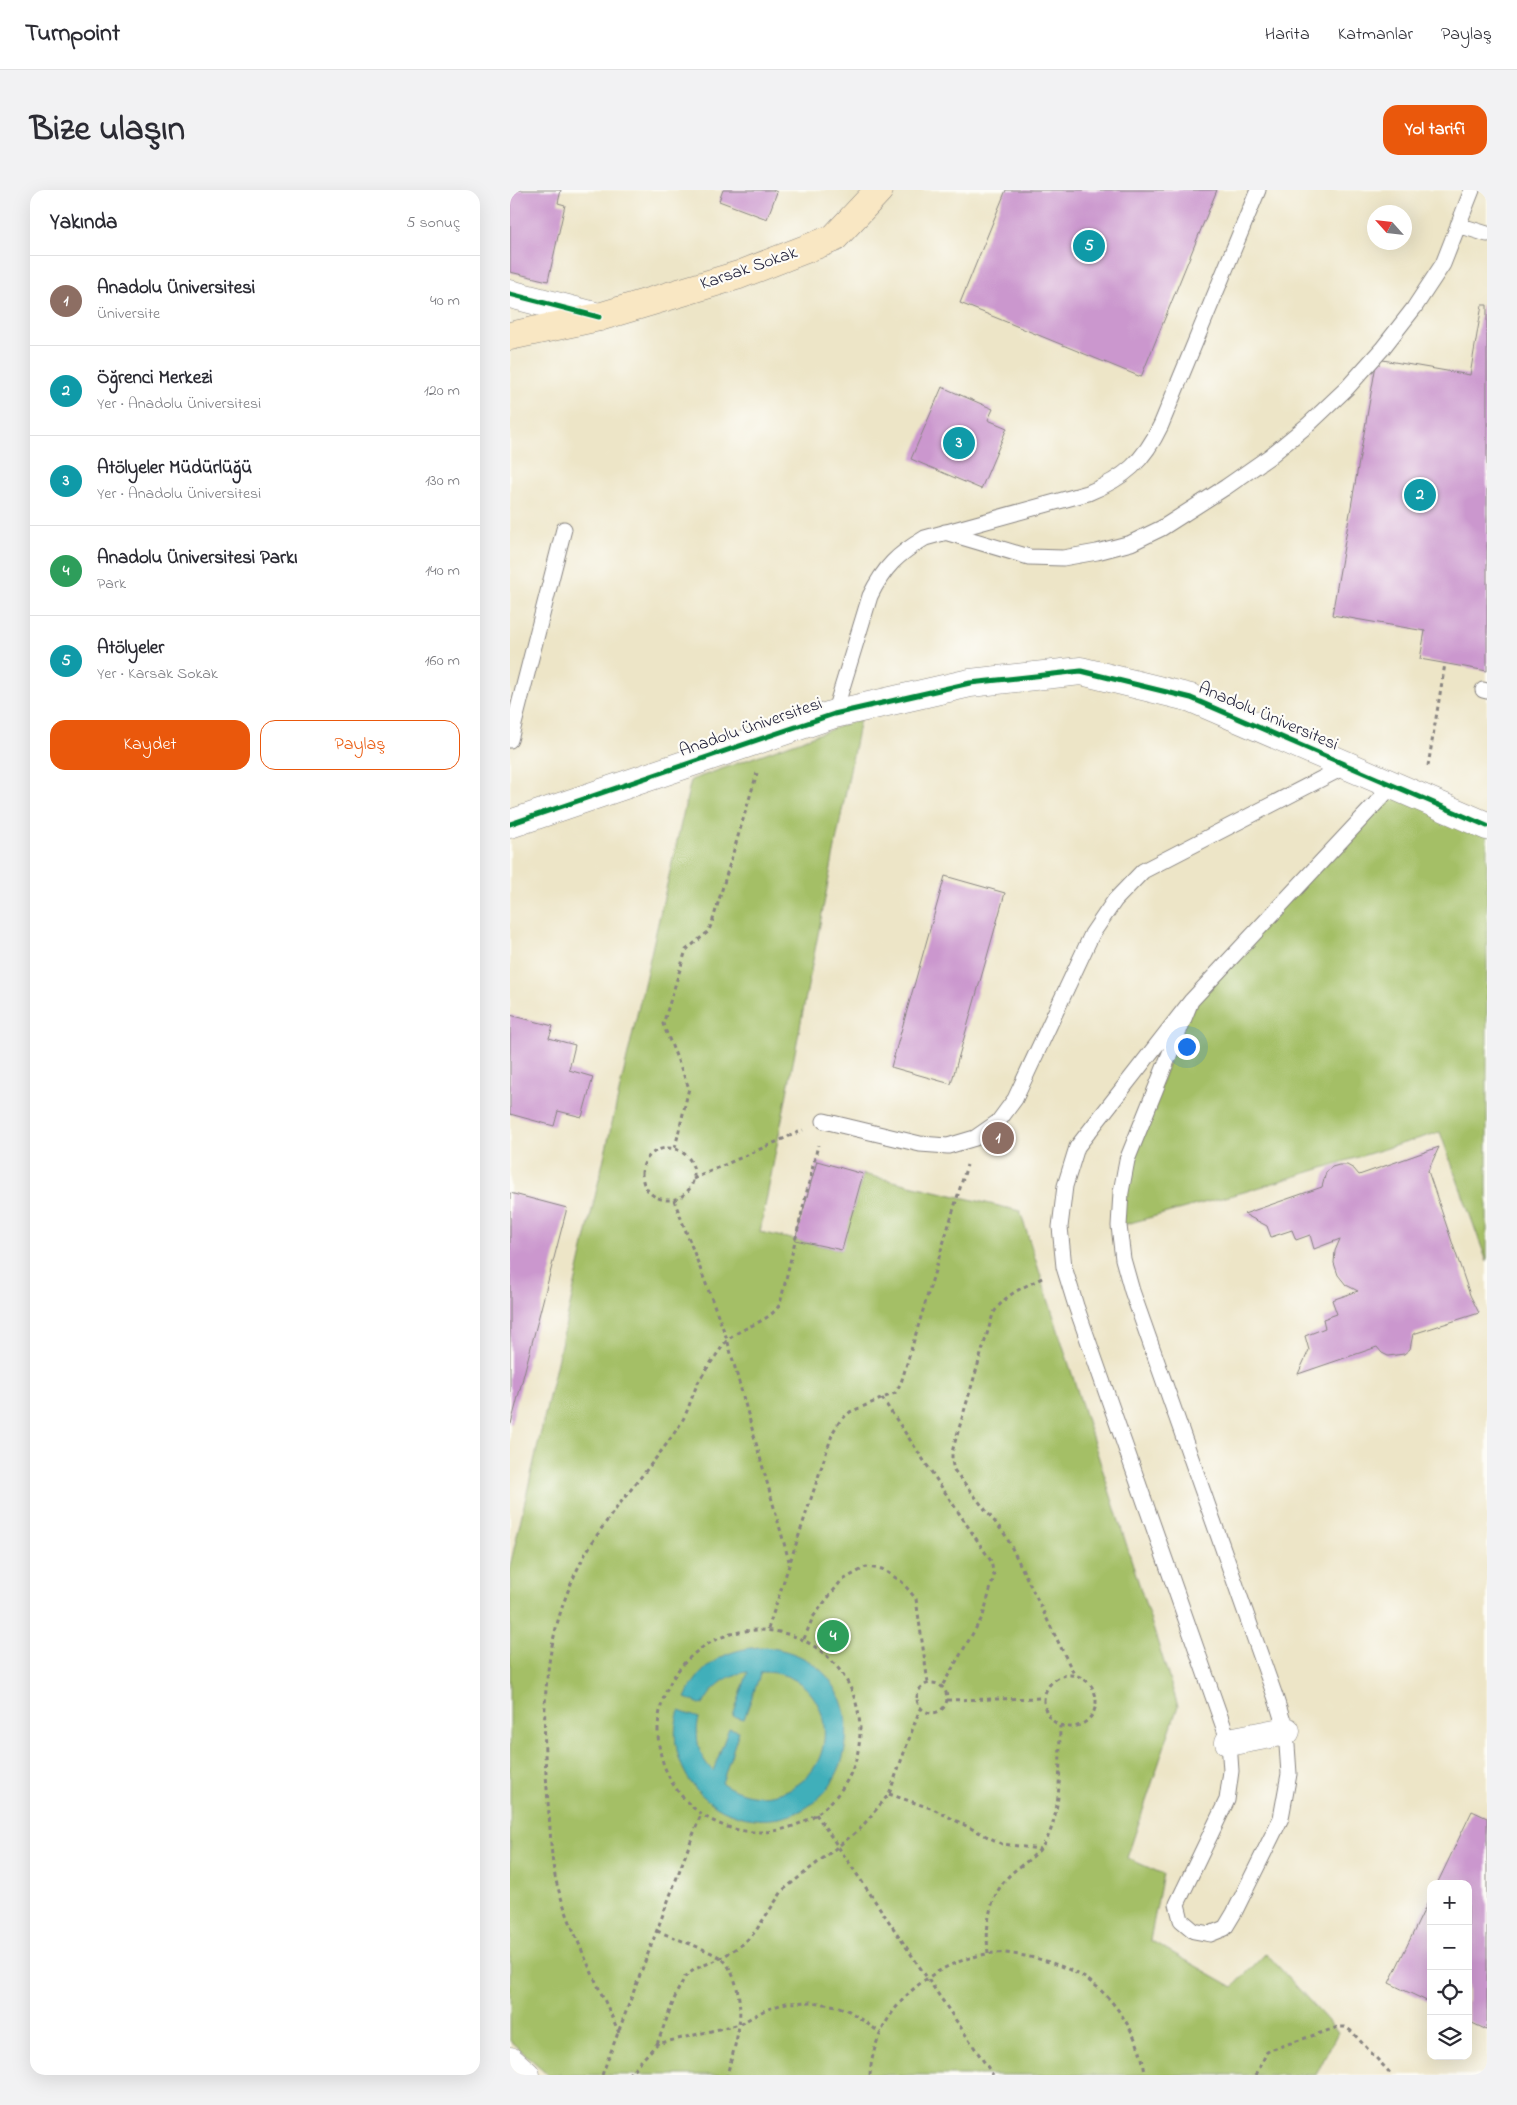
<!DOCTYPE html>
<html lang="tr">
<head>
<meta charset="utf-8">
<style>
	:root { --surface:#fff; --page:#f2f2f3; --text:#2b2b33; --muted:#7c7c81; --line:#e1e1e2; --accent:#ea580c }
	body { margin:0; font-family:"Indie Flower",sans-serif; background:var(--page); color:var(--text) }
	.controls { position:absolute; right:15px; bottom:15px; display:grid; overflow:hidden; border-radius:10px; box-shadow:0 5px 20px #0002 }
	.controls button { width:45px; height:45px; display:grid; place-items:center; padding:0; border:0; border-bottom:1px solid var(--line); background:var(--surface); color:var(--text); font:25px sans-serif }
	.compass { position:absolute; left:857px; top:15px; width:45px; height:45px; border-radius:50%; background:var(--surface); box-shadow:0 5px 20px #0002; rotate:297deg }
	.you { position:absolute; left:676px; top:856px; width:18px; height:18px; margin:-12px; border:4px solid #fff; border-radius:50%; background:#1a73e8; box-shadow:0 0 0 8px #1a73e833 }
	.badge { display:grid; place-items:center; width:32px; height:32px; border-radius:50%; background:var(--accent); color:#fff; font-size:16px; font-weight:700 }
	.pin { position:absolute; translate:-50% -50%; border:2px solid #fff; box-shadow:0 1px 5px #0006 }
	.list { margin:0; padding:0; list-style:none }
	h2 { display:flex; justify-content:space-between; align-items:center; height:65px; margin:0; padding:0 20px; font-size:21px }
	h2 small { font-size:16px; font-weight:400; color:var(--muted) }
	.list li { display:grid; grid-template-columns:32px 1fr auto; gap:15px; align-items:center; box-sizing:border-box; height:90px; padding:0 20px; border-top:1px solid var(--line) }
	.list b { display:block; font-size:19px; white-space:nowrap }
	.list p { margin:0; font-size:16px; white-space:nowrap; color:var(--muted) }
	.list em { font-size:16px; font-style:normal; color:var(--muted) }
	.actions { display:flex; gap:10px; padding:15px 20px }
	.actions a { flex:1; padding:11px 0; border:1px solid var(--accent); border-radius:15px; text-align:center; font-size:18px; color:var(--accent) }
	.actions .main { background:var(--accent); color:#fff }
	.icon { flex:none; width:28px; height:28px; fill:none; stroke:currentColor; stroke-width:2; stroke-linecap:round; stroke-linejoin:round }
	.map { position:relative; flex:none; width:977px; height:1885px; overflow:hidden; border-radius:15px }
	header { display:flex; align-items:center; gap:30px; box-sizing:border-box; height:70px; padding:0 25px; background:var(--surface); border-bottom:1px solid var(--line) }
	header strong { font-size:24px }
	nav { display:flex; gap:28px; margin-inline-start:auto; font-size:18px }
	.intro { display:flex; align-items:center; justify-content:space-between; box-sizing:border-box; height:120px; padding:0 30px }
	h1 { margin:0; font-size:35px }
	.button { padding:12px 22px; border-radius:15px; background:var(--accent); color:#fff; font-size:18px; font-weight:700 }
	main { display:flex; gap:30px; padding:0 30px }
	aside { flex:1; background:var(--surface); border-radius:15px; box-shadow:0 5px 20px #0002 }
	.map>svg:first-child { display:block }
	.green { fill:#a4bf66; stroke:#637050 }
	.water { fill:#40afba; stroke:#31687a }
	.building { fill:#cb97ce }
	.lines { fill:none; stroke-linecap:round; stroke-linejoin:round }
	.service-casing { stroke:#888481; stroke-width:17 }
	.minor-casing { stroke:#888481; stroke-width:29 }
	.secondary-casing { stroke:#888481; stroke-width:29 }
	.path { stroke:#888481; stroke-width:3; stroke-dasharray:4 4; stroke-linecap:butt }
	.service { stroke:#fff; stroke-width:15 }
	.minor { stroke:#fff; stroke-width:28 }
	.secondary { stroke:#f9e7c3; stroke-width:28 }
	.cycleway-casing { stroke:#fdfcf7; stroke-width:8 }
	.cycleway { stroke:#00873e; stroke-width:5 }
	.labels { text-anchor:middle; dominant-baseline:central; stroke-width:4.5; stroke-linejoin:round; paint-order:stroke }
	.street-label { font-size:18px; fill:#22223b; stroke:#fdfcf7 }
</style>
</head>
<body>
<header>
<strong>Turnpoint</strong>
<nav><a>Harita</a><a>Katmanlar</a><a>Paylaş</a></nav>
</header>
<div class="intro"><h1>Bize ulaşın</h1><a class="button">Yol tarifi</a></div>
<main>
<aside>
<h2>Yakında<small>5 sonuç</small></h2>
<ul class="list">
<li><span class="badge" style="background:#8d6e63">1</span><div><b>Anadolu Üniversitesi</b><p>Üniversite</p></div><em>40 m</em></li>
<li><span class="badge" style="background:#0f9aa8">2</span><div><b>Öğrenci Merkezi</b><p>Yer · Anadolu Üniversitesi</p></div><em>120 m</em></li>
<li><span class="badge" style="background:#0f9aa8">3</span><div><b>Atölyeler Müdürlüğü</b><p>Yer · Anadolu Üniversitesi</p></div><em>130 m</em></li>
<li><span class="badge" style="background:#2e9e5b">4</span><div><b>Anadolu Üniversitesi Parkı</b><p>Park</p></div><em>140 m</em></li>
<li><span class="badge" style="background:#0f9aa8">5</span><div><b>Atölyeler</b><p>Yer · Karsak Sokak</p></div><em>160 m</em></li>
</ul>
<div class="actions"><a class="main">Kaydet</a><a>Paylaş</a></div>
</aside>
<div class="map">
<svg width="977" height="1885" viewBox="0 0 977 1885">
	<rect width="100%" height="100%" fill="#fdfcf7"/>
	<filter id="ink" filterUnits="userSpaceOnUse"><feTurbulence type="fractalNoise" baseFrequency=".02" numOctaves="2"/><feDisplacementMap in="SourceGraphic" scale="10" xChannelSelector="R" yChannelSelector="G"/><feConvolveMatrix kernelMatrix="1 2 1 2 8 2 1 2 1" color-interpolation-filters="sRGB"/></filter>
	<filter id="wash" filterUnits="userSpaceOnUse"><feTurbulence type="fractalNoise" baseFrequency=".0096" numOctaves="4" result="noise"/><feDisplacementMap in="SourceGraphic" scale="20" xChannelSelector="R" yChannelSelector="G"/><feGaussianBlur stdDeviation="1.12" result="paint"/><feColorMatrix in="noise" values="0 0 0 0 0 0 0 0 0 0 0 0 0 0 0 0 0 1.4 0 .05"/><feComposite in="paint" operator="in"/></filter>
	<g filter="url(#wash)">
		<rect width="100%" height="100%" fill="#ede5c7"/>
		<path class="green" d="M 350,529 L 250,1042 L 331,1060 L 353,984 L 510,1021 L 668,1516 L 617,1668 L 653,1684 L 640,1750 L 723,1797 L 756,1763 L 828,1842 L 806,1885 L 39,1885 L 0,1851 L 0,1376 L 181,590 Z
			M 883,595 L 977,636 L 977,1072 L 930,942 L 734,1002 L 609,1036 L 611,1002 L 681,811 Z"/>
		<path class="water" d="M 252,1457 C 377,1466 354,1638 245,1629 C 222,1627 201,1616 186,1599 C 168,1578 160,1547 169,1521 L 189,1528 C 184,1547 189,1568 203,1581 L 219,1538 L 229,1541 L 212,1593 C 230,1605 250,1609 270,1603 C 338,1581 325,1480 251,1482 L 234,1529 L 223,1526 L 238,1482 C 217,1484 202,1497 193,1515 L 175,1508 C 191,1474 215,1459 252,1457 Z"/>
		<g id="blocks">
			<path class="building" d="M 0,0 L 51,0 L 48,13 L 55,15 L 38,91 L 0,82 Z
				M 213,0 L 263,0 L 267,2 L 257,29 L 209,11 Z
				M 496,0 L 707,0 L 631,187 L 450,113 Z
				M 972,115 L 977,115 L 977,481 L 910,469 L 915,441 L 822,425 L 867,169 L 960,185 Z
				M 432,197 L 483,219 L 478,230 L 497,238 L 471,299 L 401,269 Z
				M 435,686 L 495,703 L 441,894 L 381,877 Z
				M 0,825 L 43,836 L 39,848 L 65,855 L 59,880 L 83,887 L 72,927 L 48,921 L 44,936 L 0,924 Z
				M 929,957 L 918,981 L 960,1105 L 969,1123 L 903,1144 L 900,1159 L 894,1164 L 878,1166 L 872,1163 L 867,1157 L 788,1184 L 799,1160 L 795,1146 L 815,1138 L 813,1129 L 827,1124 L 822,1110 L 848,1101 L 836,1095 L 828,1085 L 824,1073 L 825,1061 L 830,1049 L 804,1059 L 800,1045 L 786,1050 L 782,1040 L 761,1047 L 757,1036 L 734,1024 L 812,997 L 816,982 L 822,977 L 829,975 L 837,975 L 844,979 L 849,985 Z
				M 307,971 L 353,984 L 332,1060 L 285,1050 Z
				M 0,1003 L 57,1018 L 1,1234 L 0,1234 Z
				M 962,1621 L 977,1628 L 977,1840 L 958,1831 L 958,1694 L 927,1694 Z
				M 921,1706 L 921,1813 L 879,1793 Z"/>
		</g>
	</g>
	<g filter="url(#ink)">
		<use href="#blocks" fill-opacity="0" stroke="#888481" stroke-width="1"/>
		<g class="lines">
			<g class="service-casing">
				<path id="service" d="M 948,35 L 977,44
					M 435,342 L 519,367 L 553,368 L 587,362 L 621,353 L 652,338 L 716,297 L 759,267 L 799,234 L 837,198 L 872,159 L 904,118 L 933,74 L 962,0
					M 973,500 L 977,501
					M 324,524 L 360,406 C 374,377 388,364 415,348 L 578,303 C 615,288 634,271 651,235 L 748,0
					M 0,550 L 54,339
					M 681,811 L 617,970 L 611,1002 L 609,1036 L 613,1069 L 622,1101 L 765,1506 L 776,1541 L 779,1584 L 771,1628 L 724,1723 L 715,1738 L 700,1744 L 684,1741 L 671,1730 L 667,1714 L 717,1610 L 721,1581 L 719,1552 L 566,1116 L 554,1077 L 550,1037 L 555,996 L 567,957 L 681,811 L 883,595
					M 314,931 L 410,954 L 438,956 L 465,948 L 488,932 L 505,909 L 582,744 L 605,710 L 633,681 L 838,575"/>
			</g>
			<g class="minor-casing">
				<path id="minor" d="M 0,104 L 89,127
					M 0,634 L 324,524 L 460,493 L 571,481 L 681,508 L 977,636
					M 719,1552 L 776,1541
					M 0,1871 L 16,1885"/>
			</g>
			<g class="secondary-casing">
				<path id="secondary" d="M 0,146 L 89,127 L 229,85 L 324,48 L 369,0"/>
			</g>
			<path class="path" d="M 918,576 L 935,474
				M132 984a26 26 0 1 1 52 0a26 26 0 1 1-52 0Z
				M 165,958 L 179,898 L 153,834 L 155,828 L 176,760 L 198,742 L 202,733 L 247,583
				M 183,989 L 293,940
				M 164,1010 L 217,1149 L 279,1371
				M 532,1088 C 512,1098 495,1104 483,1124 L 442,1262 L 442,1271 L 444,1280 L 496,1346 L 565,1486
				M 372,1208 L 481,1371 L 484,1386 L 473,1426 L 432,1496
				M 258,1439 L 323,1242 L 330,1231 L 340,1222 L 385,1203 L 391,1193 L 457,975
				M148 1541a101 101 0 1 1 202 0a101 101 0 1 1-202 0Z
				M 294,1449 L 303,1427 L 331,1391 L 356,1377 L 372,1379 L 392,1392 L 406,1409 L 418,1493
				M534 1511a26 26 0 1 1 52 0a26 26 0 1 1-52 0Z
				M407 1508a15 15 0 1 1 30 0a15 15 0 1 1-30 0Z
				M 437,1510 L 534,1508
				M 379,1604 L 423,1619 L 492,1654 L 530,1659
				M 306,1624 L 483,1885
				M 147,1741 C 164,1748 196,1759 211,1768 C 218,1773 222,1783 225,1791 C 236,1826 226,1851 217,1885
				M 478,1763 C 475,1731 480,1699 508,1678 C 519,1670 531,1661 537,1649 C 553,1615 549,1572 550,1536
				M 109,1843 C 89,1796 63,1747 48,1698 C 41,1675 41,1648 39,1624 C 32,1542 29,1466 63,1389 C 88,1330 137,1286 171,1233 C 179,1220 182,1204 189,1191 C 196,1179 204,1168 212,1157 C 225,1136 257,1136 270,1114 L 308,955
				M 147,1854 L 167,1802 L 175,1787 L 185,1779 L 211,1768 L 233,1754 L 245,1742 L 273,1700 L 350,1639 L 379,1604 L 411,1516
				M 92,1885 L 191,1624
				M 118,1885 L 147,1854 L 230,1834 L 255,1820 L 276,1813 L 303,1812 L 327,1816 L 339,1821 L 371,1843
				M 360,1885 C 364,1822 417,1774 477,1764 C 489,1761 503,1764 515,1766 C 536,1770 557,1777 575,1788 C 605,1807 632,1850 635,1885
				M 746,1885 L 757,1862 L 763,1859 L 828,1837 L 835,1837 L 841,1841 L 882,1885"/>
			<use href="#service" class="service"/>
			<use href="#minor" class="minor"/>
			<use href="#secondary" class="secondary"/>
			<g class="cycleway-casing">
				<path id="cycleway" d="M 0,104 L 89,127
					M 0,634 L 324,524 L 460,493 L 571,481 L 681,508 L 977,636"/>
			</g>
			<use href="#cycleway" class="cycleway"/>
		</g>
	</g>
	<g class="labels">
		<g class="street-label">
			<text transform="translate(239 79) rotate(-19)">Karsak Sokak</text>
			<text transform="translate(758 527) rotate(23)">Anadolu Üniversitesi</text>
			<text transform="translate(241 538) rotate(-19)">Anadolu Üniversitesi</text>
		</g>
	</g>
</svg>
<div class="controls">
<button>+</button>
<button>−</button>
<button><svg class="icon" aria-label="locate" viewBox="0 0 24 24"><circle cx="12" cy="12" r="6"/><path d="M12 2v4M12 18v4M2 12h4M18 12h4"/></svg></button>
<button><svg class="icon" aria-label="layers" viewBox="0 0 24 24"><path d="M12 4l9 5-9 5-9-5zM3 14l9 5 9-5"/></svg></button>
</div>
<svg class="compass" viewBox="-18 -18 36 36"><path d="M0-13l5 13h-10z" fill="#e53935"/><path d="M0 13l5-13h-10z" fill="#7c7c81"/></svg>
<div class="you"></div>
<div class="pin badge" style="left:488px;top:948px;background:#8d6e63">1</div>
<div class="pin badge" style="left:910px;top:305px;background:#0f9aa8">2</div>
<div class="pin badge" style="left:449px;top:253px;background:#0f9aa8">3</div>
<div class="pin badge" style="left:323px;top:1446px;background:#2e9e5b">4</div>
<div class="pin badge" style="left:579px;top:56px;background:#0f9aa8">5</div>
</div>
</main>
</body>
</html>
